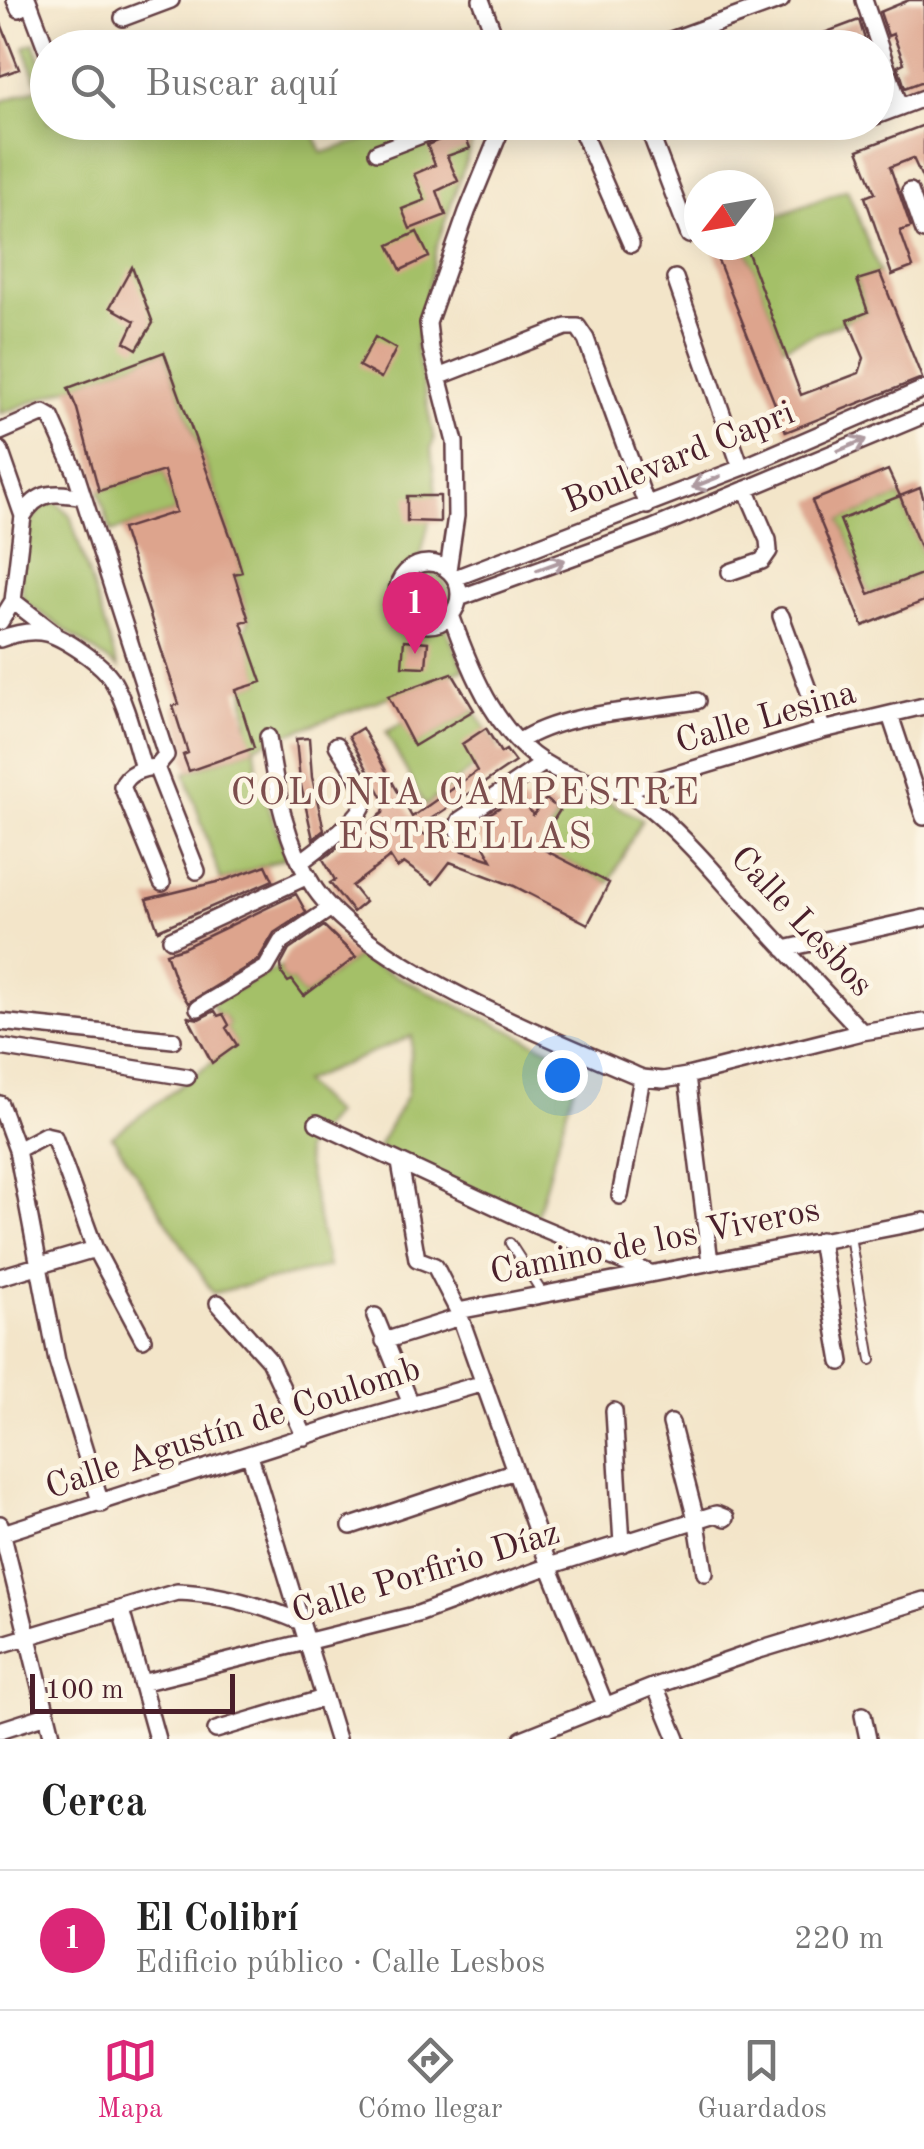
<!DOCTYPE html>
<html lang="es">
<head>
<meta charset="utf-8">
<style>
	:root { --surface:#fff; --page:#f6f6f6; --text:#222; --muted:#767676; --line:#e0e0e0; --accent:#db2777 }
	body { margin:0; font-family:"Old Standard TT",serif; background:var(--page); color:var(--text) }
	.compass { position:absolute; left:684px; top:170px; width:90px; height:90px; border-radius:50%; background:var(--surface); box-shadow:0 5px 25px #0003; rotate:239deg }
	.scale { position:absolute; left:30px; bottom:25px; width:205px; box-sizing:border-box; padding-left:10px; border:5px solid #4a1f2b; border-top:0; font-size:28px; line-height:35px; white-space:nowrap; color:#4a1f2b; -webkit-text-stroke:8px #fcf5e5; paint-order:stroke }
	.you { position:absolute; left:562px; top:1075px; width:35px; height:35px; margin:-25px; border:8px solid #fff; border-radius:50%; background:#1a73e8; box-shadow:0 0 0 15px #1a73e833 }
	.badge { display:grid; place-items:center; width:65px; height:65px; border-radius:50%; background:var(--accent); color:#fff; font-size:32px; font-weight:700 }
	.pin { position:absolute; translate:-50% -82px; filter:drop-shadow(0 2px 5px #0008) }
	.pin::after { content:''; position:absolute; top:52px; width:35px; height:30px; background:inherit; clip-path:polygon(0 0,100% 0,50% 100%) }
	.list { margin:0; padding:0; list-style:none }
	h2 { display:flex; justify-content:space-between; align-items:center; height:130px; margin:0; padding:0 40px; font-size:42px }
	h2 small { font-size:32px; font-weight:400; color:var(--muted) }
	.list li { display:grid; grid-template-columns:65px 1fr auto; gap:30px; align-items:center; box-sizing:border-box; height:140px; padding:0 40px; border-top:2px solid var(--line) }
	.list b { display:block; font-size:38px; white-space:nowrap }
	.list p { margin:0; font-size:32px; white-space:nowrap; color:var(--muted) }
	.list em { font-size:32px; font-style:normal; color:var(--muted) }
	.icon { flex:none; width:55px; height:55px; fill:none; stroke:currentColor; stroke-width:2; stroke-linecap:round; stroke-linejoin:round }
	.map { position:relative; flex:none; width:924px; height:1739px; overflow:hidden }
	.search { position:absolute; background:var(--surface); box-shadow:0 5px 25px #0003; left:30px; right:30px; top:30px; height:110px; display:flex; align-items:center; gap:25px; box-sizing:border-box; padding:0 35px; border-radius:55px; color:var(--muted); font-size:38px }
	.sheet { height:270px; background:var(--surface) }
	nav { display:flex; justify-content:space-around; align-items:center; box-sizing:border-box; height:140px; border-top:2px solid var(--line); background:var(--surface); font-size:28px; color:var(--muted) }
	nav a { display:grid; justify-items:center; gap:5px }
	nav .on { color:var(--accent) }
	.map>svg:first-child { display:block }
	.green { fill:#a4c067; stroke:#777049; stroke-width:2.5 }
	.building { fill:#dda48d }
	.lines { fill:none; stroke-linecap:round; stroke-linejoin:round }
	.service-casing { stroke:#633d43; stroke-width:12 }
	.minor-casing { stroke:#633d43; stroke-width:20 }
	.service { stroke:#fff; stroke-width:8 }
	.minor { stroke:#fff; stroke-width:15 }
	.oneway { stroke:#ae9aa0 }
	.labels { text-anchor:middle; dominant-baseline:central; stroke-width:9; stroke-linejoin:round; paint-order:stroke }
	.street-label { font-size:35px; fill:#4a1f2b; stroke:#fcf5e5 }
	.neighbourhood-label { font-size:38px; letter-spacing:2.5px; fill:#7d4e4d; stroke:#fcf5e5 }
</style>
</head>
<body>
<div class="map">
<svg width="924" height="1739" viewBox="0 0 924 1739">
	<rect width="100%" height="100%" fill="#fcf5e5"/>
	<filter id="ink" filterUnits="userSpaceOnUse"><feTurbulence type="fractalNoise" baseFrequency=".01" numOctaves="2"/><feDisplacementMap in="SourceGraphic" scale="20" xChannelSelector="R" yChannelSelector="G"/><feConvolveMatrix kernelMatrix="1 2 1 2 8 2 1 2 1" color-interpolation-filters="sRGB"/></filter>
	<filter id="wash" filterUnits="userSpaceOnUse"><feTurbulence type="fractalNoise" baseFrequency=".0048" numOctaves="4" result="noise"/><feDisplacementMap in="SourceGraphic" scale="40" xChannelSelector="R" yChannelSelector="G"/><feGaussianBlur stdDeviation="2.25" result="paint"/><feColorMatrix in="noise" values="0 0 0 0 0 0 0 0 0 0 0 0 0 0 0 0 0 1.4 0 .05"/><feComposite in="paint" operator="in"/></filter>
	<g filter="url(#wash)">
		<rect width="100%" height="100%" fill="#f3e5c9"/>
		<path class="green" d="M 34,43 L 47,77 L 48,122 L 309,123 L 322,153 L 419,123 L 479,123 L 436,248 L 416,347 L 434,440 L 431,448 L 436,493 L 419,563 C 378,583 399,634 443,622 L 464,669 L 255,746 L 258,778 L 287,857 L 221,881 L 185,773 L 253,748 L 248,731 L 244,687 L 261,682 L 244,631 L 249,620 L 235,574 L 242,571 L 223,512 L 164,352 L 0,414 L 0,102 L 39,88 L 24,47 Z
			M 847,189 L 880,273 L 857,281 L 868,312 L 783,347 L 745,245 L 759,245 L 759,223 Z
			M 164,471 L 176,512 L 111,532 L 99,491 Z
			M 900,496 L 924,557 L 924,573 L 869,594 L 840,520 Z
			M 49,503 L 57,503 L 70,515 L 118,668 L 23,600 C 18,568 20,521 49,503 Z
			M407 595a21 21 0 1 1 42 0a21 21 0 1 1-42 0Z
			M 474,710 L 498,748 L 425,806 L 386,732 L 403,723 L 414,745 Z
			M 574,784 L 642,819 L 609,883 L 541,848 Z
			M 356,957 L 580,1064 L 536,1218 L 378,1147 L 407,1095 L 412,1036 L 302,1082 L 334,1114 L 304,1150 L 328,1267 L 213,1293 L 112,1136 L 236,1045 L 226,1028 L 229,1024 L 223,1015 L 218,1016 L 211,1003 L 281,966 L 282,974 L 287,982 L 292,980 L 304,996 Z"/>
		<g id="blocks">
			<path class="building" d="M 909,0 L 924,0 L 924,81 L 905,88 L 898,66 L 904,63 L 893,34 L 888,36 L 880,12 Z
				M 859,20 L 866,43 L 853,48 L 820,48 L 816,36 Z
				M 0,21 L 19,69 L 0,76 Z
				M 924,125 L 924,182 L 913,158 L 890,167 L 911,227 L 900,231 L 913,267 L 892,275 L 865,197 L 875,193 L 858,150 Z
				M 463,130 L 470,148 L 447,156 L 458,181 L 437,191 L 446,215 L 410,229 L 402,209 L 425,200 L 414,174 L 435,165 L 427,145 Z
				M 417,232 L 429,257 L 401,270 L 389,245 Z
				M 712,245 L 745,245 L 801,395 L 859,373 L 864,358 L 848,320 L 868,312 L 857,280 L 880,273 L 922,378 L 786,432 Z
				M 132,267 L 153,323 L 137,349 L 125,342 L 135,321 L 110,307 Z
				M 375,337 L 396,349 L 381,378 L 359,366 Z
				M 164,352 L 235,549 L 242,572 L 234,574 L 249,620 L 241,622 L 262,682 L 236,690 L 254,748 L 189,771 L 183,755 L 188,753 L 173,706 L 179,704 L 122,529 L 176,512 L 164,471 L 99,491 L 77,409 L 68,388 Z
				M 888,470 L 900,496 L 840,520 L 869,594 L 924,573 L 924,601 L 863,626 L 812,501 Z
				M 920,488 L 924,500 L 923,555 L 900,496 Z
				M 407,496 L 440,496 L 440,522 L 407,521 Z
				M 404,640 L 428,642 L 426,667 L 402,666 Z
				M 452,673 L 474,710 L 414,746 L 388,696 Z
				M 362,728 L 412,817 L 477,771 L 462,744 L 486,728 L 501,753 L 506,750 L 515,762 L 416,829 L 446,848 L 448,842 L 461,850 L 492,860 L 472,825 L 505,804 L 517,805 L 524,801 L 533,815 L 546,799 L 560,810 L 537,846 L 609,883 L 588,924 L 514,886 L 450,862 L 433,884 L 404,863 L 397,868 L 390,857 L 352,886 L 365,902 L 353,912 L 330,883 L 335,880 L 323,859 L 383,813 L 385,802 L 349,736 Z
				M 309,738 L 312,777 L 324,830 L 313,839 L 300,781 L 296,739 Z
				M 266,865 L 273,880 L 158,930 L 147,899 L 225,880 Z
				M 296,894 L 306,912 L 274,933 L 258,960 L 188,1003 L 177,985 L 166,953 L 183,948 Z
				M 324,926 L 356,957 L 304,996 L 292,980 L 288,982 L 282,974 L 281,965 L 289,950 Z
				M 215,1011 L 218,1016 L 223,1014 L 229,1025 L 226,1028 L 237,1045 L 212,1063 L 188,1017 L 199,1019 Z"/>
		</g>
	</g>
	<g filter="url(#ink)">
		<use href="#blocks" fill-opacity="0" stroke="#633d43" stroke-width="2.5"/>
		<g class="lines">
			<g class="service-casing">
				<path id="service" d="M 850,1236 L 871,1360
					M 510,1243 L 543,1294"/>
			</g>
			<g class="minor-casing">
				<path id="minor" d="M 15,0 L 19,9
					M 28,0 L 48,53
					M 481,0 L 499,48
					M 864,0 L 900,107
					M 123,18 L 171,0
					M 649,48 L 781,0
					M 876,116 L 924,98
					M 578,122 L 631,244
					M 646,122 L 689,235
					M 852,125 L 858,122
					M 377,152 L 456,122
					M 910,191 L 924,231
					M 675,278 L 741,468
					M 438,377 L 566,327 L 578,327 L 586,339 L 647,506
					M 0,432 L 44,413 L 51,417 L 75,471 L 166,755 L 156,767 C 142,768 127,773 122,786 L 162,883
					M 0,450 L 23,516 L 13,601 L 0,622
					M 23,516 C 38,490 55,492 83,497
					M397 594a31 31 0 1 1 62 0a31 31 0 1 1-62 0Z
					M 448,570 L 456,516 L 455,442 L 431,349 L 428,323 L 467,212 L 504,122
					M 730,572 L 762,561 L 769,551 L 768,540 L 746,489
					M 455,578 L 741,468 L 924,389
					M 459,598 L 653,528 L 924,415
					M 13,601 L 53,632
					M 451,615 C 472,674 500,747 562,772 C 599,787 627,787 658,815 C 689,842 715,873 742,903 C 782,946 822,989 862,1032
					M 781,616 L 823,730
					M 0,639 C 39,624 56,633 88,656 C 96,662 105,669 111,678 C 127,704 134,739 143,768
					M 890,715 L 924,817
					M 268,737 C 276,790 285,843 315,889 C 370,968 553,1039 642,1078 L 663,1080 L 687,1076 L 862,1032 L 924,1022
					M 518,742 C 564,711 643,711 697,701
					M 156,767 L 197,871
					M 624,790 L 823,730 L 924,706
					M 465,840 L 457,828 L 460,820 L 544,763
					M 301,862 C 314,851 362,819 364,802 C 366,785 345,759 337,745
					M 171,939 L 308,876
					M 784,949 L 924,918
					M 198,1008 L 266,968 L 281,942 L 331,908
					M 0,1022 L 173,1040
					M 0,1047 L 187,1077
					M 687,1076 L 710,1262
					M 0,1104 L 17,1150 L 57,1361 L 101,1504
					M 317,1123 L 535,1225 L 650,1273
					M 17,1150 L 45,1135 L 54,1137 L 95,1249 L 143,1339
					M 400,1163 L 417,1259 L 435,1266 L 458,1311 L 549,1566 L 606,1707
					M 620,1196 L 642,1078
					M 820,1240 L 841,1362
					M 0,1277 L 95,1249
					M 218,1303 L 269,1360 L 305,1437
					M 458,1311 L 924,1221
					M 375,1316 L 411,1404
					M 384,1341 L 460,1317
					M 614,1411 L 622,1544
					M 671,1423 L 697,1523 L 705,1573
					M 250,1456 L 337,1739
					M 0,1524 L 53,1739
					M 351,1526 L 515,1471
					M 0,1534 L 358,1419 L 484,1383
					M 121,1610 L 157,1739
					M 0,1645 L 177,1592 C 218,1593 263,1606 301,1622
					M 141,1683 L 418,1614 L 549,1566 L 716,1514 L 726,1518
					M 655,1686 L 677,1739
					M 863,1715 L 868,1739
					M 0,1730 L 47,1715
					M 216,1730 L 324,1698
					M 522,1739 L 655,1686 L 756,1651 L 924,1600"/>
			</g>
			<use href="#service" class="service"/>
			<use href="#minor" class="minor"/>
		</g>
		<defs><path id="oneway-shaft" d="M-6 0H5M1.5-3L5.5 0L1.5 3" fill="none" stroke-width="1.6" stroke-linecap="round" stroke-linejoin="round" transform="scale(2.5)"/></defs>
		<g class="oneway">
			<use href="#oneway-shaft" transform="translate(852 445) rotate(-23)"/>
			<use href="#oneway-shaft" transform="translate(706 482) rotate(158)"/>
			<use href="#oneway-shaft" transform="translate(551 565) rotate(-20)"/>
		</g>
	</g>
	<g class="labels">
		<g class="street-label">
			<text transform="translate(679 458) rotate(-22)">Boulevard Capri</text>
			<text transform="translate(766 718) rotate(-16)">Calle Lesina</text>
			<text transform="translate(801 922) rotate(47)">Calle Lesbos</text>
			<text transform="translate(655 1242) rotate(-11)">Camino de los Viveros</text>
			<text transform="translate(233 1429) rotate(-18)">Calle Agustín de Coulomb</text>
			<text transform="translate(426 1573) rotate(-17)">Calle Porfirio Díaz</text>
		</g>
		<g class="neighbourhood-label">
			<text x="466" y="794">COLONIA CAMPESTRE<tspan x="466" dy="44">ESTRELLAS</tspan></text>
		</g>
	</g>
</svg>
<svg class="compass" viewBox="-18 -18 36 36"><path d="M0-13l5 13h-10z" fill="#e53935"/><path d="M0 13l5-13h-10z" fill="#767676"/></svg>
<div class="scale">100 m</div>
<div class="you"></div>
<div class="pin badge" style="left:415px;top:654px">1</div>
<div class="search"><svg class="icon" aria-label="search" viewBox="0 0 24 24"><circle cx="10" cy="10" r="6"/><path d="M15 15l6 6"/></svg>Buscar aquí</div>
</div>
<section class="sheet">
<h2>Cerca<small></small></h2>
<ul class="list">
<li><span class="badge">1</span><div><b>El Colibrí</b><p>Edificio público · Calle Lesbos</p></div><em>220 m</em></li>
</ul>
</section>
<nav>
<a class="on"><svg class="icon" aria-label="map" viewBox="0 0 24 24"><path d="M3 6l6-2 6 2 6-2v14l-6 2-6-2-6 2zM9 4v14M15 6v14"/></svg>Mapa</a>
<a><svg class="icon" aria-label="directions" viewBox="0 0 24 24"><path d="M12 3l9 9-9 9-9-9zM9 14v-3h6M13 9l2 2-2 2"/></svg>Cómo llegar</a>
<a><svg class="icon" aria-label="saved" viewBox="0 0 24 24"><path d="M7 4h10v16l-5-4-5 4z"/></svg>Guardados</a>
</nav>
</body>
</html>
